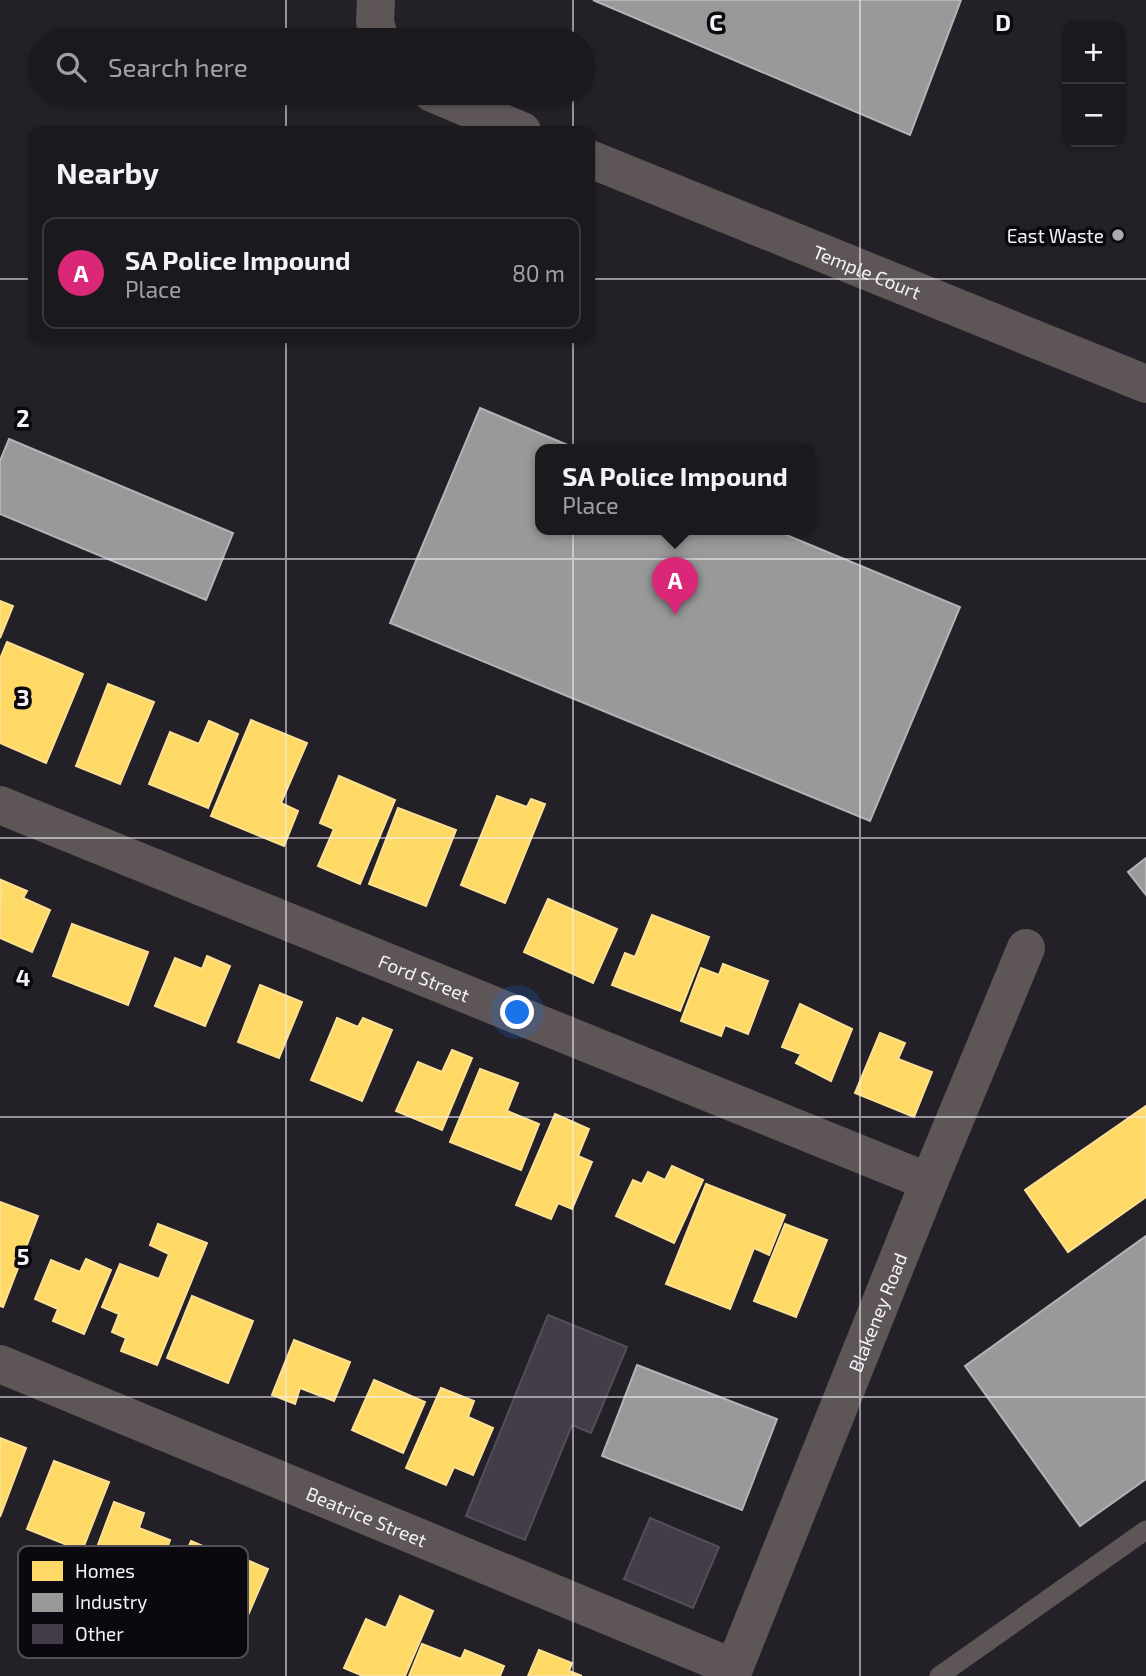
<!DOCTYPE html>
<html lang="en">
<head>
<meta charset="utf-8">
<style>
	:root { --surface:#1b181e; --page:#242127; --text:#f1f3f6; --muted:#a0a0a4; --line:#39373c; --accent:#db2777 }
	body { margin:0; font-family:"Exo 2",sans-serif; background:var(--page); color:var(--text) }
	.controls { position:absolute; right:21px; top:21px; display:grid; overflow:hidden; border-radius:14px; box-shadow:0 2px 5px #0004 }
	.controls button { width:63px; height:63px; display:grid; place-items:center; padding:0; border:0; border-bottom:2px solid var(--line); background:var(--surface); color:var(--text); font:35px sans-serif }
	.you { position:absolute; left:518px; top:1013px; width:24px; height:24px; margin:-18px; border:5px solid #fff; border-radius:50%; background:#1a73e8; box-shadow:0 0 0 10px #1a73e833 }
	.badge { display:grid; place-items:center; width:46px; height:46px; border-radius:50%; background:var(--accent); color:#fff; font-size:23px; font-weight:700 }
	.pin { position:absolute; translate:-50% -58px; filter:drop-shadow(0 2px 4px #0008) }
	.pin::after { content:''; position:absolute; top:37px; width:24px; height:21px; background:inherit; clip-path:polygon(0 0,100% 0,50% 100%) }
	.popup { position:absolute; left:535px; top:444px; width:280px; height:91px; box-sizing:border-box; display:grid; place-content:center; border-radius:14px; background:var(--surface); filter:drop-shadow(0 2px 5px #0005); font-size:23px; white-space:nowrap; color:var(--muted) }
	.popup b { font-size:26px; color:var(--text) }
	.popup::after { content:''; position:absolute; left:50%; top:100%; margin-left:-14px; border:14px solid transparent; border-top-color:var(--surface) }
	.list { margin:0; padding:0; list-style:none }
	h2 { display:flex; justify-content:space-between; align-items:center; height:91px; margin:0; padding:0 28px; font-size:30px }
	h2 small { font-size:23px; font-weight:400; color:var(--muted) }
	.list li { display:grid; grid-template-columns:46px 1fr auto; gap:21px; align-items:center; box-sizing:border-box; height:112px; margin:0 14px 14px; padding:0 14px; border:2px solid var(--line); border-radius:14px }
	.list b { display:block; font-size:26px; white-space:nowrap }
	.list p { margin:0; font-size:23px; white-space:nowrap; color:var(--muted) }
	.list em { font-size:23px; font-style:normal; color:var(--muted) }
	.icon { flex:none; width:38px; height:38px; fill:none; stroke:currentColor; stroke-width:2; stroke-linecap:round; stroke-linejoin:round }
	.map { position:relative; flex:none; width:1146px; height:1676px; overflow:hidden }
	.search { position:absolute; background:var(--surface); box-shadow:0 2px 5px #0004; left:28px; top:28px; width:567px; height:77px; display:flex; align-items:center; gap:18px; box-sizing:border-box; padding:0 24px; border-radius:38px; color:var(--muted); font-size:26px }
	.panel { position:absolute; background:var(--surface); box-shadow:0 2px 5px #0004; left:28px; top:126px; width:567px; height:217px; border-radius:14px }
	.map>svg:first-child { display:block }
	.homes { fill:#ffd966; stroke:#fce093; stroke-width:2 }
	.industry { fill:#999; stroke:#b4b3b6; stroke-width:2 }
	.building { fill:#423d49; stroke:#524f56; stroke-width:2 }
	.lines { fill:none; stroke-linecap:round; stroke-linejoin:round }
	.service { stroke:#5e5557; stroke-width:19 }
	.minor { stroke:#5e5557; stroke-width:38 }
	.grid { fill:none; stroke:#f4f1fb; stroke-width:2; stroke-opacity:0.55 }
	.poi-dot { fill:#aba8b1; stroke:#0b080f; stroke-width:2.5 }
	.labels { text-anchor:middle; dominant-baseline:central; stroke-width:7; stroke-linejoin:round; paint-order:stroke }
	.poi-label { font-size:19px; fill:#f4f1fb; stroke:#0b080f; text-anchor:end }
	.street-label { font-size:19px; fill:#f4f1fb; stroke:#0b080f }
	.key { fill:#0b080f; stroke:#514e56; stroke-width:2 }
	.key-label { font-size:19px; fill:#f4f1fb }
	.grid-label { font-size:23px; text-anchor:middle; font-weight:bold; fill:#f4f1fb; stroke:#0b080f; stroke-width:7; stroke-linejoin:round; paint-order:stroke }
</style>
</head>
<body>
<div class="map">
<svg width="1146" height="1676" viewBox="0 0 1146 1676">
	<rect width="100%" height="100%" fill="#242028"/>
	<path class="homes" d="M 0,601 L 13,606 L 0,638 Z
		M 7,642 L 83,674 L 46,763 L 0,743 L 0,659 Z
		M 108,684 L 154,702 L 120,784 L 76,766 Z
		M 251,720 L 307,743 L 281,803 L 298,811 L 284,846 L 211,816 Z
		M 209,721 L 238,734 L 208,808 L 149,784 L 170,732 L 199,744 Z
		M 339,776 L 395,800 L 360,884 L 318,866 L 334,829 L 320,823 Z
		M 497,796 L 527,807 L 531,799 L 545,804 L 505,903 L 461,885 Z
		M 398,808 L 456,830 L 426,906 L 369,884 Z
		M 1,880 L 27,891 L 23,898 L 50,910 L 32,952 L 0,938 Z
		M 548,899 L 617,929 L 593,983 L 524,952 Z
		M 652,915 L 709,937 L 680,1011 L 612,985 L 625,953 L 635,957 Z
		M 72,924 L 148,952 L 128,1005 L 53,976 Z
		M 207,956 L 230,966 L 205,1026 L 155,1006 L 175,958 L 202,969 Z
		M 723,964 L 768,981 L 748,1034 L 725,1025 L 721,1036 L 681,1021 L 701,968 L 719,975 Z
		M 260,985 L 302,1002 L 279,1058 L 238,1042 Z
		M 800,1004 L 852,1029 L 831,1081 L 796,1063 L 801,1054 L 782,1047 Z
		M 337,1018 L 358,1027 L 363,1018 L 392,1030 L 362,1101 L 311,1080 Z
		M 880,1033 L 905,1043 L 898,1059 L 932,1072 L 914,1117 L 855,1093 Z
		M 452,1050 L 472,1058 L 442,1130 L 396,1111 L 418,1062 L 442,1072 Z
		M 480,1069 L 518,1083 L 507,1111 L 539,1124 L 521,1170 L 450,1142 Z
		M 1146,1106 L 1146,1197 L 1068,1252 L 1025,1190 Z
		M 555,1114 L 589,1129 L 578,1156 L 592,1162 L 572,1209 L 558,1203 L 551,1219 L 516,1205 Z
		M 672,1166 L 703,1180 L 674,1243 L 616,1216 L 633,1180 L 642,1184 L 648,1172 L 665,1180 Z
		M 706,1184 L 785,1215 L 769,1255 L 754,1248 L 730,1309 L 666,1284 Z
		M 0,1202 L 38,1216 L 3,1307 L 0,1306 Z
		M 158,1224 L 207,1243 L 157,1365 L 121,1351 L 126,1338 L 112,1332 L 119,1314 L 102,1307 L 120,1264 L 159,1279 L 169,1254 L 150,1245 Z
		M 785,1224 L 827,1240 L 796,1317 L 754,1301 Z
		M 86,1259 L 111,1270 L 84,1334 L 53,1321 L 58,1309 L 35,1299 L 51,1260 L 80,1272 Z
		M 192,1296 L 253,1321 L 228,1383 L 167,1358 Z
		M 294,1340 L 350,1362 L 334,1401 L 300,1388 L 295,1404 L 272,1395 Z
		M 374,1380 L 425,1402 L 403,1453 L 352,1430 Z
		M 441,1388 L 474,1401 L 468,1417 L 493,1428 L 473,1475 L 454,1467 L 446,1485 L 406,1468 Z
		M 0,1438 L 26,1448 L 0,1517 Z
		M 54,1461 L 109,1482 L 82,1551 L 27,1529 Z
		M 114,1502 L 144,1513 L 139,1528 L 170,1540 L 152,1589 L 90,1566 Z
		M 191,1541 L 226,1556 L 228,1552 L 268,1569 L 232,1652 L 185,1633 L 202,1593 L 174,1582 Z
		M 400,1596 L 433,1611 L 405,1676 L 363,1676 L 344,1668 L 366,1619 L 386,1628 Z
		M 422,1644 L 461,1659 L 465,1650 L 504,1666 L 500,1676 L 409,1676 Z
		M 539,1650 L 572,1663 L 569,1671 L 582,1676 L 528,1676 Z"/>
	<path class="industry" d="M 593,0 L 961,0 L 910,135 Z
		M 480,408 L 577,449 L 540,449 L 540,529 L 772,529 L 960,607 L 870,821 L 390,623 Z
		M 9,439 L 233,533 L 206,600 L 0,514 L 0,461 Z
		M 1146,858 L 1146,895 L 1128,872 Z
		M 1146,1236 L 1146,1479 L 1080,1526 L 965,1366 Z
		M 637,1365 L 777,1419 L 742,1510 L 602,1456 Z"/>
	<path class="building" d="M 548,1315 L 627,1347 L 591,1433 L 572,1425 L 525,1540 L 466,1516 Z
		M 650,1518 L 719,1547 L 693,1608 L 624,1579 Z"/>
	<g class="lines">
		<path class="service" d="M 939,1676 L 1146,1530"/>
		<g class="minor">
			<path d="M 376,0 L 375,22 L 380,40"/>
			<path d="M 432,93 L 522,131"/>
			<path id="s1" d="M 590,159 L 1146,384"/>
			<path id="s2" d="M 0,805 L 929,1182"/>
			<path id="s3" d="M 0,1364 L 734,1668"/>
			<path id="s4" d="M 731,1676 L 929,1182 L 1026,948"/>
		</g>
	</g>
	<path class="grid" d="M 286,0 L 286,40M 573,0 L 573,40M 860,0 L 860,1676M 286,93 L 286,131M 573,93 L 573,131M 0,279 L 33,279M 590,279 L 1146,279M 286,338 L 286,1676M 573,338 L 573,1676M 0,559 L 1146,559M 0,838 L 1146,838M 0,1117 L 1146,1117M 0,1397 L 1146,1397"/>
	<circle class="poi-dot" cx="1118" cy="235" r="7"/>
	<g class="labels">
		<g class="poi-label">
			<text x="1104" y="235">East Waste</text>
		</g>
		<g class="street-label">
			<text stroke="none"><textPath href="#s1" startOffset="299">Temple Court</textPath></text>
			<text stroke="none"><textPath href="#s2" startOffset="458">Ford Street</textPath></text>
			<text stroke="none"><textPath href="#s4" startOffset="392">Blakeney Road</textPath></text>
			<text stroke="none"><textPath href="#s3" startOffset="397">Beatrice Street</textPath></text>
		</g>
	</g>
	<rect x="18" y="1546" width="230" height="112" rx="10" class="key"/>
	<rect x="32" y="1561" width="31" height="20" fill="#ffd966"/>
	<rect x="32" y="1593" width="31" height="19" fill="#999"/>
	<rect x="32" y="1624" width="31" height="20" fill="#423d49"/>
	<g class="key-label">
		<text x="75" y="1578">Homes</text>
		<text x="75" y="1609">Industry</text>
		<text x="75" y="1641">Other</text>
	</g>
	<g class="grid-label">
		<text x="716" y="31">C</text>
		<text x="1003" y="31">D</text>
		<text x="23" y="427">2</text>
		<text x="23" y="706">3</text>
		<text x="23" y="986">4</text>
		<text x="23" y="1265">5</text>
	</g>
</svg>
<div class="controls">
<button>+</button>
<button>−</button>
</div>
<div class="you"></div>
<div class="pin badge" style="left:675px;top:615px">A</div>
<div class="popup"><b>SA Police Impound</b>Place</div>
<div class="search"><svg class="icon" aria-label="search" viewBox="0 0 24 24"><circle cx="10" cy="10" r="6"/><path d="M15 15l6 6"/></svg>Search here</div>
<section class="panel">
<h2>Nearby<small></small></h2>
<ul class="list">
<li><span class="badge">A</span><div><b>SA Police Impound</b><p>Place</p></div><em>80 m</em></li>
</ul>
</section>
</div>
</body>
</html>
